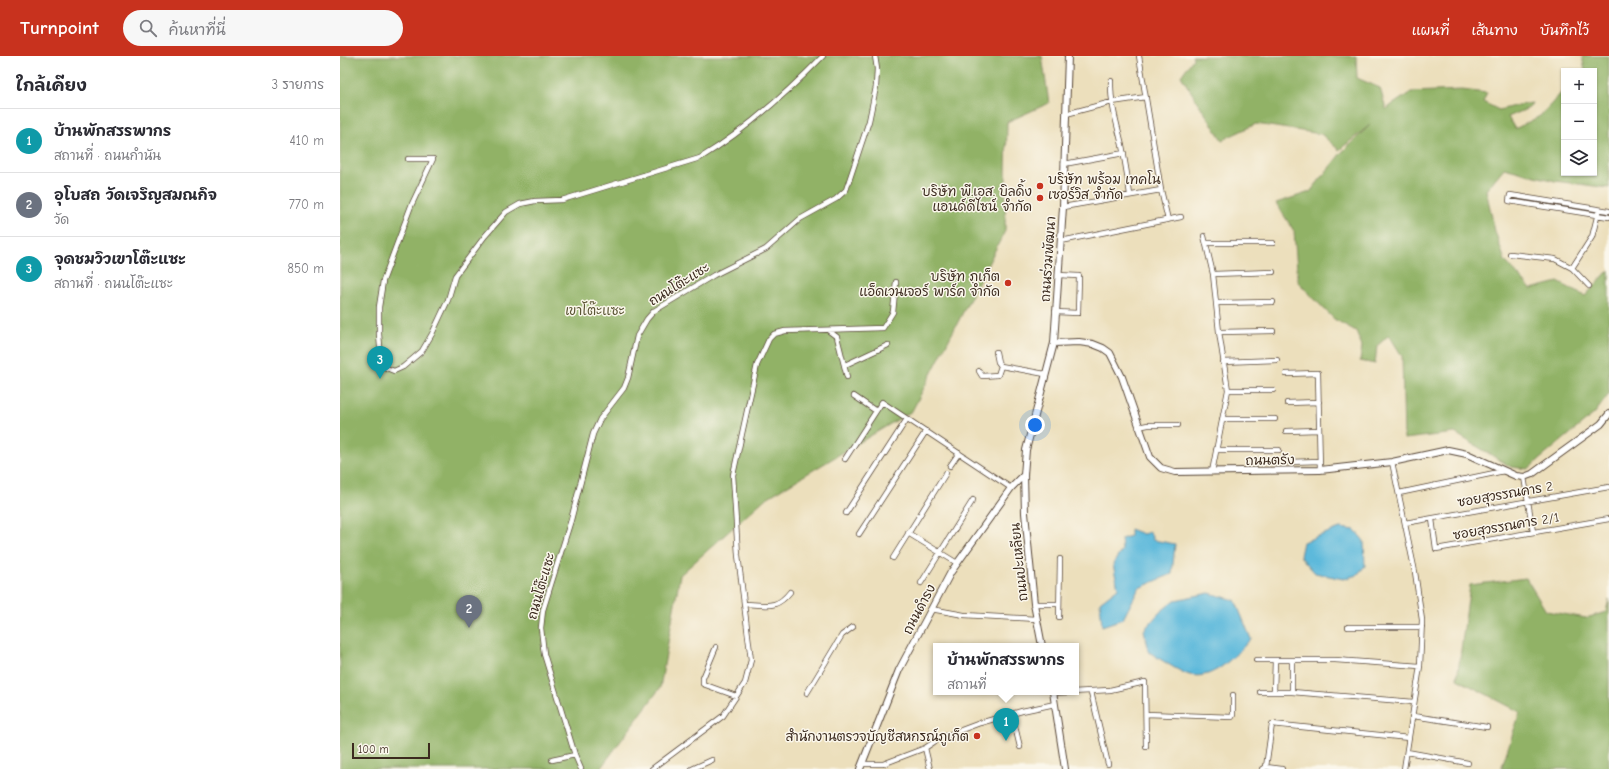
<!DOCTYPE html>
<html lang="th">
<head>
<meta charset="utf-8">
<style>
	:root { --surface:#fff; --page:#f7f7f7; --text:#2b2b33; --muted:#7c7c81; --line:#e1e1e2; --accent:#c8321e }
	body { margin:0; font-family:"Comic Neue","Playpen Sans Thai",sans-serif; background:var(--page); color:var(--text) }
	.controls { position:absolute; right:12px; top:12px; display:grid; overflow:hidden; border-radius:0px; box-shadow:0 1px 3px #0004 }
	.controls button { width:36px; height:36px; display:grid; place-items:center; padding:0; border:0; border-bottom:1px solid var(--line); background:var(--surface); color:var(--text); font:20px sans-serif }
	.scale { position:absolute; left:12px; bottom:10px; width:78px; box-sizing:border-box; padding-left:4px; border:2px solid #3b2a1e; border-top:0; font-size:11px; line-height:14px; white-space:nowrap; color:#3b2a1e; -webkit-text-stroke:3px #fbf7ec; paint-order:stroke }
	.you { position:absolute; left:695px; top:369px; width:14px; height:14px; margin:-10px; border:3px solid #fff; border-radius:50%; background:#1a73e8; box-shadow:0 0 0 6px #1a73e833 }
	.badge { display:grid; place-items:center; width:26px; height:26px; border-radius:50%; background:var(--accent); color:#fff; font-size:13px; font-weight:700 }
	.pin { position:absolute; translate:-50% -33px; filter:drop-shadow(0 1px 2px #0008) }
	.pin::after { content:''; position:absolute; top:21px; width:14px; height:12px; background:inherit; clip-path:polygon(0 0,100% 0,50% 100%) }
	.popup { position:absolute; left:593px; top:587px; width:146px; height:52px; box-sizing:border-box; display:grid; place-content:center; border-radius:0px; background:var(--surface); filter:drop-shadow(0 1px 3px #0005); font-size:13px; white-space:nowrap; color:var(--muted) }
	.popup b { font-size:15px; color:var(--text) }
	.popup::after { content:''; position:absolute; left:50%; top:100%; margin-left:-8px; border:8px solid transparent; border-top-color:var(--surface) }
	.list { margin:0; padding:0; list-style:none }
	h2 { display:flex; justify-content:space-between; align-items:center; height:52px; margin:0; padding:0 16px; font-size:17px }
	h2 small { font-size:13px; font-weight:400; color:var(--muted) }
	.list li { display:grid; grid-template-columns:26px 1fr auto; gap:12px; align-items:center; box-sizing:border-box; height:64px; padding:0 16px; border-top:1px solid var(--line) }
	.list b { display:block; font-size:15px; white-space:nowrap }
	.list p { margin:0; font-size:13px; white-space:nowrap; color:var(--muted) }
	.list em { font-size:13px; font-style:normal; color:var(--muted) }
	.icon { flex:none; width:22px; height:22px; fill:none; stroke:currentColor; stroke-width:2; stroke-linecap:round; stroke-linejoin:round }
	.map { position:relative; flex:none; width:1269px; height:713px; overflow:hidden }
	header { display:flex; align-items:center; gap:24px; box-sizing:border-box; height:56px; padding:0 20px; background:var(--accent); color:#fff }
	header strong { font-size:19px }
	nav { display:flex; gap:22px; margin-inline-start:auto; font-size:14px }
	.search { width:280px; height:36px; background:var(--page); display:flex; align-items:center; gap:10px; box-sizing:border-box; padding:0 14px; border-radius:22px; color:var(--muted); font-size:15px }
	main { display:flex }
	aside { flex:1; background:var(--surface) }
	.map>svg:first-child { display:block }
	.forest { fill:#91b266; stroke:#666e42 }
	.water { fill:#5db9db; stroke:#4c727c }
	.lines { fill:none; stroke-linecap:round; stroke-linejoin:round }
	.street-casing { stroke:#564536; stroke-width:6 }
	.secondary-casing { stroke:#564536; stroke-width:8 }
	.street { stroke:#fff; stroke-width:4.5 }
	.secondary { stroke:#fff; stroke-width:6 }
	.poi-dot { fill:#c8321e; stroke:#fbf7ec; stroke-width:1.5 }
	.labels { text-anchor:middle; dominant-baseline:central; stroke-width:3; stroke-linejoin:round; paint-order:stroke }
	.poi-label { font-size:13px; fill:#3b2a1e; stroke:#fbf7ec; text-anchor:end }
	.street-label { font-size:13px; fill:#3b2a1e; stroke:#fbf7ec }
	.park-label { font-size:13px; fill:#5a5434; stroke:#fbf7ec }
</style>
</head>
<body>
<header>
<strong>Turnpoint</strong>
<div class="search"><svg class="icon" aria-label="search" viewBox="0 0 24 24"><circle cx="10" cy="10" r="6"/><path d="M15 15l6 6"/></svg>ค้นหาที่นี่</div>
<nav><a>แผนที่</a><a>เส้นทาง</a><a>บันทึกไว้</a></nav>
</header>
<main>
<aside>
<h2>ใกล้เคียง<small>3 รายการ</small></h2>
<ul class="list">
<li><span class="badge" style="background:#0f9aa8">1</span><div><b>บ้านพักสรรพากร</b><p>สถานที่ · ถนนกำนัน</p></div><em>410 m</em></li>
<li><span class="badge" style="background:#6b7280">2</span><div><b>อุโบสถ วัดเจริญสมณกิจ</b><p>วัด</p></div><em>770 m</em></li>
<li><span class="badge" style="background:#0f9aa8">3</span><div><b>จุดชมวิวเขาโต๊ะแซะ</b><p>สถานที่ · ถนนโต๊ะแซะ</p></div><em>850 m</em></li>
</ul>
</aside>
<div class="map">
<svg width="1269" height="713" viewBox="0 0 1269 713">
	<rect width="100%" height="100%" fill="#fbf7ec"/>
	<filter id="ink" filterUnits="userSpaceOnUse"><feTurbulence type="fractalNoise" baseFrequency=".025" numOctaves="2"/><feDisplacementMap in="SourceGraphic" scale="8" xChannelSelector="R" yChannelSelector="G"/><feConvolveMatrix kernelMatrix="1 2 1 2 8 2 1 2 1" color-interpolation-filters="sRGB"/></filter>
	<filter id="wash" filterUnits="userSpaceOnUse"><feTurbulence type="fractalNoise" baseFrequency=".012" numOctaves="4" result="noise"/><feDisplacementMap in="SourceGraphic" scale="16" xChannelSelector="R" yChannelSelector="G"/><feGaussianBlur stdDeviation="0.9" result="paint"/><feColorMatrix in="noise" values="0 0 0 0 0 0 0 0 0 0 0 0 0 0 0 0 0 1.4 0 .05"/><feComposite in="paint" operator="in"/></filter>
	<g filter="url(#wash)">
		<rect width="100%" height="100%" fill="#ecdfbc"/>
		<path class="forest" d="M 0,0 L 702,0 L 709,47 L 667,66 L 665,175 L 572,355 L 425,443 L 340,519 L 320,632 L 260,713 L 0,713 Z
			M 852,0 L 1016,0 L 1017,22 L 1040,32 L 1046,53 L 1071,36 L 1122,34 L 1147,37 L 1143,46 L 1159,54 L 1178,49 L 1192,47 L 1189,52 L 1168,61 L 1175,73 L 1200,60 L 1224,34 L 1224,117 L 1254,117 L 1254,15 L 1245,15 L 1242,0 L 1269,0 L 1269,132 L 1215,125 L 1164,112 L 1146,134 L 1155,175 L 1165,205 L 1191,233 L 1218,226 L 1245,240 L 1269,214 L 1269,338 L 1255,357 L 1188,413 L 1171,411 L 1115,377 L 1064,383 L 1062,300 L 1049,279 L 1037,290 L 1035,308 L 1020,305 L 1022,290 L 1016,275 L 994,263 L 958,226 L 954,175 L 936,147 L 970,136 L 1001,97 L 1030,69 L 999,94 L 981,78 L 916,68 L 882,84 L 841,20 L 853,3 Z
			M 1186,522 L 1206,555 L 1246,562 L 1266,556 L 1269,543 L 1269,713 L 1161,713 L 1180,656 L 1117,623 L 1130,529 Z"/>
		<path class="water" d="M 1000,472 L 1015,474 L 1024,485 L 1025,510 L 1017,519 L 1003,523 L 975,517 L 960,500 L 963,486 Z
			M 790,473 L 803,478 L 810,476 L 813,484 L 835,488 L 832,518 L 799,532 L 783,563 L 762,570 L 760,546 L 778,532 L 773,508 L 782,494 L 781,483 L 790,480 Z
			M 869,537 L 895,544 L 911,583 C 894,600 871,629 844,617 C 832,611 820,603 809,596 L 804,574 L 820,556 L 835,544 Z"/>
	</g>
	<g filter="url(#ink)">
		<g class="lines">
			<g class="street-casing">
				<path id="street" d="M 799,0 L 821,134 L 828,164
					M 771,25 C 770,46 777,68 782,89 C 785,106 788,122 790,139
					M 726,58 L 772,46 L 806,41
					M 68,103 L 93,103 L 71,150 L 43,225 L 39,251 L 39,278 L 41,303 L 44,311 L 54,315 L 63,311 L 82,295 L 92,278 L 108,244 L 115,220 L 145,180 L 166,156 L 180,148 L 195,145 L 222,144 L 360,102 C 403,76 448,36 483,0
					M 724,108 L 784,97
					M 723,151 L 821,134
					M 1269,155 L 1170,139 L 1169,145 L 1269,161
					M 864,180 L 873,218 L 879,276 L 888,334 L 872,416
					M 721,185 L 841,161
					M 866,187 L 933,187
					M 1170,198 L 1215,203 L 1232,212 L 1249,230
					M 1232,212 L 1252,181 L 1258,157
					M 873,218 L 933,216
					M 876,247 L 933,246
					M 715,256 L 738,257 L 739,220 L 718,219
					M 489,275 L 497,281 L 507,321
					M 879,276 L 933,275
					M 656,296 L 658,306 L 661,310
					M 883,306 L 937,304
					M 505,309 L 548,289
					M 639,315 L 642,320 L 658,319 L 661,310 L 705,318
					M 946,318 L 978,317 L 980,414
					M 888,334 L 933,334
					M 514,340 L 536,355
					M 947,347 L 979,346
					M 882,363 L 935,363
					M 798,371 L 808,369 L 838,369
					M 946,375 L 979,374
					M 876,394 L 939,394
					M 505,403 L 542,346 L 671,432
					M 948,406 L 980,405
					M 1052,406 L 1075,516 L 1082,564 L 1080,610 L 1064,713
					M 610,410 L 619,397
					M 1184,421 L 1193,476
					M 1059,437 L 1164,415
					M 506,457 L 567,363
					M 1092,463 L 1096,493 L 1269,463
					M 1065,467 L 1269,431
					M 568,477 L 617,507
					M 519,478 L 586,375
					M 553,502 L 606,417
					M 581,527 L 633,444
					M 404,548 C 425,548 435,555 450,536
					M 694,548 L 719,548
					M 591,553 L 624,559 L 696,563
					M 719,561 L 720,503
					M 1008,571 L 1082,571
					M 376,591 L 363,622 L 363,628 L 396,640
					M 916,604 L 995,604 L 1080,610
					M 751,636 L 768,708
					M 920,636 L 952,636 L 1074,646
					M 934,636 L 935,604
					M 952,636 L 952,605
					M 467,637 L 502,579 L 513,571
					M 713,637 L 770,634 L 805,626 L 806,690
					M 672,658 L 680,691
					M 806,658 L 892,661 L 893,659 L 893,639
					M 1073,660 L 1147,671
					M 585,692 L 590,713
					M 1067,696 L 1128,707
					M 212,704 L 235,699
					M 522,708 L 543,708 L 585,692 L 600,682 L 640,667 L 682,655 L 715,648
					M 926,711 L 932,668 L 1069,682
					M 241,713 L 235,699 L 204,598 L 201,572 L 203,554 L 231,464 L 253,378 L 260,363 L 284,332 L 288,322 L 297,280 L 307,263 L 314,255 L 374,219 L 426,193 L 460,163 L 496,143 L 506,134 L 529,65 L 536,31 L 537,13 L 535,0
					M 312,713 L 383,660 L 405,627 L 411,604 L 398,499 L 393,419 L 417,309 L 429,283 L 434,278 L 445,275 L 543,272 L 553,256 L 556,226
					M 352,713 L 372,704
					M 923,713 L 926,711 L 942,713"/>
			</g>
			<g class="secondary-casing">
				<path id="secondary" d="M 714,287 L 739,286 L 753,288 L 763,292 L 770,297 L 782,321 L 810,401 L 821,412 L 835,416 L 980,414 L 1052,406 L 1108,394 L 1127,398 L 1176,420 L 1184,421 L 1192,418 L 1261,368 L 1269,358
					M 702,590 L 694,548 L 685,457 L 684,419 L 686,394 L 714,287 L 723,151 L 728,0
					M 713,636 L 725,713
					M 520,713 L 559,614 L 611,516 L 671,432 L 684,419"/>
			</g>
			<use href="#street" class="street"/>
			<use href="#secondary" class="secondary"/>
		</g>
	</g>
	<g class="poi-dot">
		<circle cx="700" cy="130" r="4"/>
		<circle cx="700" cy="142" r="4"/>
		<circle cx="668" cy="227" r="4"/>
		<circle cx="637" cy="680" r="4"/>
	</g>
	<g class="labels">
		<g class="poi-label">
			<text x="708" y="123" text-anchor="start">บริษัท พร้อม เทคโน<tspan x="708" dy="15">เซอร์วิส จำกัด</tspan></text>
			<text x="692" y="135">บริษัท พี.เอส. บิลดิ้ง<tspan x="692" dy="15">แอนด์ดีไซน์ จำกัด</tspan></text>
			<text x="660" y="220">บริษัท ภูเก็ต<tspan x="660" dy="15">แอ็ดเวนเจอร์ พาร์ค จำกัด</tspan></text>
			<text x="629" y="680">สำนักงานตรวจบัญชีสหกรณ์ภูเก็ต</text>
		</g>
		<g class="street-label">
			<text transform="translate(708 203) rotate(-86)">ถนนร่วมพัฒนา</text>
			<text transform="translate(339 228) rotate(-32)">ถนนโต๊ะแซะ</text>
			<text transform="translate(930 404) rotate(-1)">ถนนตรัง</text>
			<text transform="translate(1165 438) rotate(-10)">ซอยสุวรรณคาร 2</text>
			<text transform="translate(1166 470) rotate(-10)">ซอยสุวรรณคาร 2/1</text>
			<text transform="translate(679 506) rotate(-96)">ถนนปะเหลียน</text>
			<text transform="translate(201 530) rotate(-74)">ถนนโต๊ะแซะ</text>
			<text transform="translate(579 553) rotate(-62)">ถนนดำรง</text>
		</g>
		<g class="park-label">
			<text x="255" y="254">เขาโต๊ะแซะ</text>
		</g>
	</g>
</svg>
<div class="controls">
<button>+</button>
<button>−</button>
<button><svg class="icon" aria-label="layers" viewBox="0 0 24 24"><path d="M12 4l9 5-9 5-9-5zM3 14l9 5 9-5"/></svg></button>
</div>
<div class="scale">100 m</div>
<div class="you"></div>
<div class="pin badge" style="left:666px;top:685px;background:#0f9aa8">1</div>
<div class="popup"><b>บ้านพักสรรพากร</b>สถานที่</div>
<div class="pin badge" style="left:129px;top:572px;background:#6b7280">2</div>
<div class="pin badge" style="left:40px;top:323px;background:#0f9aa8">3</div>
</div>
</main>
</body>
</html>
